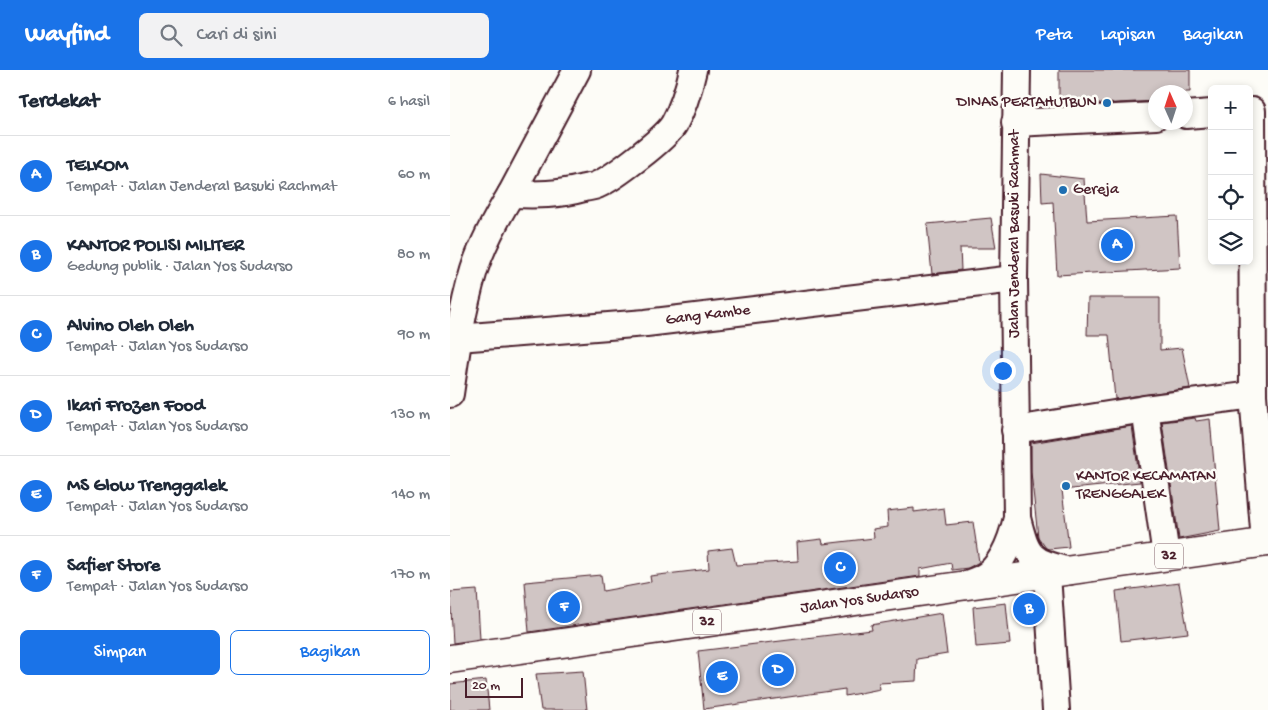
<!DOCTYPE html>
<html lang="id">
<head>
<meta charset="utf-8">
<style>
	:root { --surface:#fff; --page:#f2f2f3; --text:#1f2937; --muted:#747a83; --line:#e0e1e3; --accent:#1a73e8 }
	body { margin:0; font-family:"Gochi Hand",sans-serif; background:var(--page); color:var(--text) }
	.controls { position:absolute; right:15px; top:15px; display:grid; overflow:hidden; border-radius:8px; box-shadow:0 2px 8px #0003 }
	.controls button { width:45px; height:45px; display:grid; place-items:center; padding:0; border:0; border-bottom:1px solid var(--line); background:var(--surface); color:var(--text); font:25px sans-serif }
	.compass { position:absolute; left:698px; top:15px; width:45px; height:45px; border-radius:50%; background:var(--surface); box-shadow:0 2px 8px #0003; rotate:357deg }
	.scale { position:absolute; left:15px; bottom:12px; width:58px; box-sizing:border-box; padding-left:5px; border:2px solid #4a1f2b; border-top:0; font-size:14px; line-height:18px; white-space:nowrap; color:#4a1f2b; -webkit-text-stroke:4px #fdfcf7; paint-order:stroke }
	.you { position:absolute; left:552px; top:300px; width:18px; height:18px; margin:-12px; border:4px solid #fff; border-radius:50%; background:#1a73e8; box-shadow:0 0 0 8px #1a73e833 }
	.badge { display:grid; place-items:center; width:32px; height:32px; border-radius:50%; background:var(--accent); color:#fff; font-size:16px; font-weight:700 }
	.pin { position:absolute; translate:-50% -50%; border:2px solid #fff; box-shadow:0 1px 5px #0006 }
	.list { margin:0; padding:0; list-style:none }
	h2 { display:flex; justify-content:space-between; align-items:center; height:65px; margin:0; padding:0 20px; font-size:21px }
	h2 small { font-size:16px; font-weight:400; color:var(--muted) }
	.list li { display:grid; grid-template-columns:32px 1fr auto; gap:15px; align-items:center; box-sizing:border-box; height:80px; padding:0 20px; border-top:1px solid var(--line) }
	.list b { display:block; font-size:19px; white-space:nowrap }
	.list p { margin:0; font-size:16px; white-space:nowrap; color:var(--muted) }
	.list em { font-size:16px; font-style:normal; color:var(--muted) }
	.actions { display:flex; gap:10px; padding:15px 20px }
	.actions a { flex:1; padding:11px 0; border:1px solid var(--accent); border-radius:8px; text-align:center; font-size:18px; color:var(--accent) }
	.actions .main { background:var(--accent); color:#fff }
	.icon { flex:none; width:28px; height:28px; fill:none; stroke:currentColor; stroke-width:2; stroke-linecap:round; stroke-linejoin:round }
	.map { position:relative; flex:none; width:818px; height:640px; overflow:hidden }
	header { display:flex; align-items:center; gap:30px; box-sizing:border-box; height:70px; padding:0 25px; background:var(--accent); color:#fff }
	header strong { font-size:24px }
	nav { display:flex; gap:28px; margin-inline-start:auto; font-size:18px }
	.search { width:350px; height:45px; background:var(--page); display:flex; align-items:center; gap:12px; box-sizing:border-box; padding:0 18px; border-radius:8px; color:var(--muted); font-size:19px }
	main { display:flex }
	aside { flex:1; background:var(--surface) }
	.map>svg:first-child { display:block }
	.building { fill:#d0c5c4; stroke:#4a1f2b }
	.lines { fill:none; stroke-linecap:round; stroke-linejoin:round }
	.minor-casing { stroke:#4a1f2b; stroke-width:30 }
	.highway-casing { stroke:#4a1f2b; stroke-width:31 }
	.minor { stroke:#fdfcf7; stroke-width:26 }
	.highway { stroke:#fdfcf7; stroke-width:28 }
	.poi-dot { fill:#1f6fb2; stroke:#fdfcf7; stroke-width:2 }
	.labels { text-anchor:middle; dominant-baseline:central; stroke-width:5; stroke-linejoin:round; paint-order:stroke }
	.shield { fill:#fdfcf7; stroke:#806168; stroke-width:1 }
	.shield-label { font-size:15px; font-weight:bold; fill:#4a1f2b }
	.poi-label { font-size:16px; fill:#4a1f2b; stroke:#fdfcf7; text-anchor:start }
	.street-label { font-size:16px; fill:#4a1f2b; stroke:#fdfcf7 }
</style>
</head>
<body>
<header>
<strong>Wayfind</strong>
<div class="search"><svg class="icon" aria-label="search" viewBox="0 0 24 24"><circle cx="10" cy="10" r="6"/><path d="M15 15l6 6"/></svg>Cari di sini</div>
<nav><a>Peta</a><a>Lapisan</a><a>Bagikan</a></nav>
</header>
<main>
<aside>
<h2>Terdekat<small>6 hasil</small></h2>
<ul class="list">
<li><span class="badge">A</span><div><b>TELKOM</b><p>Tempat · Jalan Jenderal Basuki Rachmat</p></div><em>60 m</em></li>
<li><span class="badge">B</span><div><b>KANTOR POLISI MILITER</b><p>Gedung publik · Jalan Yos Sudarso</p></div><em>80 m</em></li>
<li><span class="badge">C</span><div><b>Alvino Oleh Oleh</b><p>Tempat · Jalan Yos Sudarso</p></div><em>90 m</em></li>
<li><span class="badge">D</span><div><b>Ikari Frozen Food</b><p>Tempat · Jalan Yos Sudarso</p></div><em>130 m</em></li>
<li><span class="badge">E</span><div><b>MS Glow Trenggalek</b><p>Tempat · Jalan Yos Sudarso</p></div><em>140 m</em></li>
<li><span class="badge">F</span><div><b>Safier Store</b><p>Tempat · Jalan Yos Sudarso</p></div><em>170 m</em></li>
</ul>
<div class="actions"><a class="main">Simpan</a><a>Bagikan</a></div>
</aside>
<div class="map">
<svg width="818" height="640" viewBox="0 0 818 640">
	<rect width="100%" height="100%" fill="#fdfcf7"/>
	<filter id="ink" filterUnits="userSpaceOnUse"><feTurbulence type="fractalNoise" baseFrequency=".02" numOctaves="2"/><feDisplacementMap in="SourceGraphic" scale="10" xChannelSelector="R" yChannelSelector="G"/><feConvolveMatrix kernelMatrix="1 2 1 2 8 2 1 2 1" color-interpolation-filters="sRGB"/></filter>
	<g filter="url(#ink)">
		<path class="building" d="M 609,0 L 740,0 L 740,22 L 706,22 L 706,31 L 609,36 Z
			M 591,104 L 634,109 L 637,151 L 727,146 L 730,198 L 607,205 L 603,132 L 592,133 Z
			M 541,148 L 546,178 L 510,178 L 511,200 L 482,204 L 477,154 Z
			M 638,228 L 710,228 L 710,280 L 732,278 L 740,318 L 665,329 L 659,265 L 637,265 Z
			M 745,348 L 746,351 L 760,349 L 770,461 L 729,469 L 712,352 Z
			M 682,356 L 690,412 L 612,420 L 619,477 L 599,479 L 596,478 L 588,467 L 581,402 L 581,373 Z
			M 464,438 L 464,442 L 494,438 L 496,455 L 523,452 L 529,492 L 518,498 L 502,500 L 501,493 L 470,499 L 470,506 L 79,562 L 75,512 L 151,505 L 153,521 L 201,512 L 200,506 L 259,499 L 258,481 L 282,478 L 286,495 L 348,491 L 347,472 L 372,469 L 373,474 L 424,468 L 423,459 L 438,457 L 437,441 Z
			M 729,513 L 738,563 L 671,571 L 666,521 Z
			M 27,520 L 30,569 L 3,573 L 0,522 Z
			M 556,533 L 560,574 L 526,577 L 523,537 Z
			M 492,543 L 497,584 L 467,589 L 466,611 L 429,613 L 430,619 L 395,626 L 395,619 L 254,639 L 248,581 L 422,560 L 421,555 Z
			M 133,601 L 137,640 L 91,640 L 86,604 Z
			M 36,610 L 39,640 L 0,640 L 0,614 Z"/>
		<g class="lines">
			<g class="minor-casing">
				<g id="minor">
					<path d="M 567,0 L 564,209 L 567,448 C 577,488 580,491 619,501"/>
					<path d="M 802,41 L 803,325 L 815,472"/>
					<path d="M 736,45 L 762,43"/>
					<path d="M 565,53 L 706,46"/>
					<path d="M 61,124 C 86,125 109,125 134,118 C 138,117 144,117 149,114 C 163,108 216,68 224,54 C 233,38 239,18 243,0"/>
					<path id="s1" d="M 8,268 L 196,253 L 564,209"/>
					<path d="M 0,324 C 6,282 12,240 24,200 C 32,175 47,147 61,124 L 127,0"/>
					<path d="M 695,339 L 716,486"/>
					<path d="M 565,360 L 695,339 L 803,325"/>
					<path d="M 597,504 L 606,640"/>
					<path d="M 513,516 C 519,513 526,511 532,508 C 552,497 562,469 567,448"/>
				</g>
			</g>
			<g class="highway-casing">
				<g id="highway">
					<path id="s2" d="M 0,589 L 818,472"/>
				</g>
			</g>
			<use href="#minor" class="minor"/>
			<use href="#highway" class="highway"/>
		</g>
	</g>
	<g class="poi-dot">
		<circle cx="657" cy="33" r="5"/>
		<circle cx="613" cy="120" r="5"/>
		<circle cx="616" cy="416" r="5"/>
	</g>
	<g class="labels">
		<g class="shield">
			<rect x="705" y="473.5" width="28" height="25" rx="4"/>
			<rect x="243" y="539.5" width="28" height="25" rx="4"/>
		</g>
		<g class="shield-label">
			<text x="719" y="486">32</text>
			<text x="257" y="552">32</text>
		</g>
		<g class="poi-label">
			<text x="647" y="33" text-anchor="end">DINAS PERTAHUTBUN</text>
			<text x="623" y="120">Gereja</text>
			<text x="626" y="407">KANTOR KECAMATAN<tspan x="626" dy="18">TRENGGALEK</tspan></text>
		</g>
		<g class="street-label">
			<text transform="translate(565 164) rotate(-90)">Jalan Jenderal Basuki Rachmat</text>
			<text stroke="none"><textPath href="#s1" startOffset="251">Gang Kambe</textPath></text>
			<text stroke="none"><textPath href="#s2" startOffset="414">Jalan Yos Sudarso</textPath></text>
		</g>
	</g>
</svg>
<div class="controls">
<button>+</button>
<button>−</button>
<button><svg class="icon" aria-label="locate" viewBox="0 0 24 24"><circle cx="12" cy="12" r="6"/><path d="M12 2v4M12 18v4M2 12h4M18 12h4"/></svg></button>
<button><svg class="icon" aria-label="layers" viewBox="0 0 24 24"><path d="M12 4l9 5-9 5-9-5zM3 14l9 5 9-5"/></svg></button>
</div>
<svg class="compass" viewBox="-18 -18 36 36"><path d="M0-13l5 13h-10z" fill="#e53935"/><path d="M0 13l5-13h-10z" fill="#747a83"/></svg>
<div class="scale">20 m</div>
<div class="you"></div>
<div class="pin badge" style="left:667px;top:175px">A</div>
<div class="pin badge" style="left:579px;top:539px">B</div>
<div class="pin badge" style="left:390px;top:498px">C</div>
<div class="pin badge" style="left:328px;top:600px">D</div>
<div class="pin badge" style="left:272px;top:607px">E</div>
<div class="pin badge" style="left:114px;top:537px">F</div>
</div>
</main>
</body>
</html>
